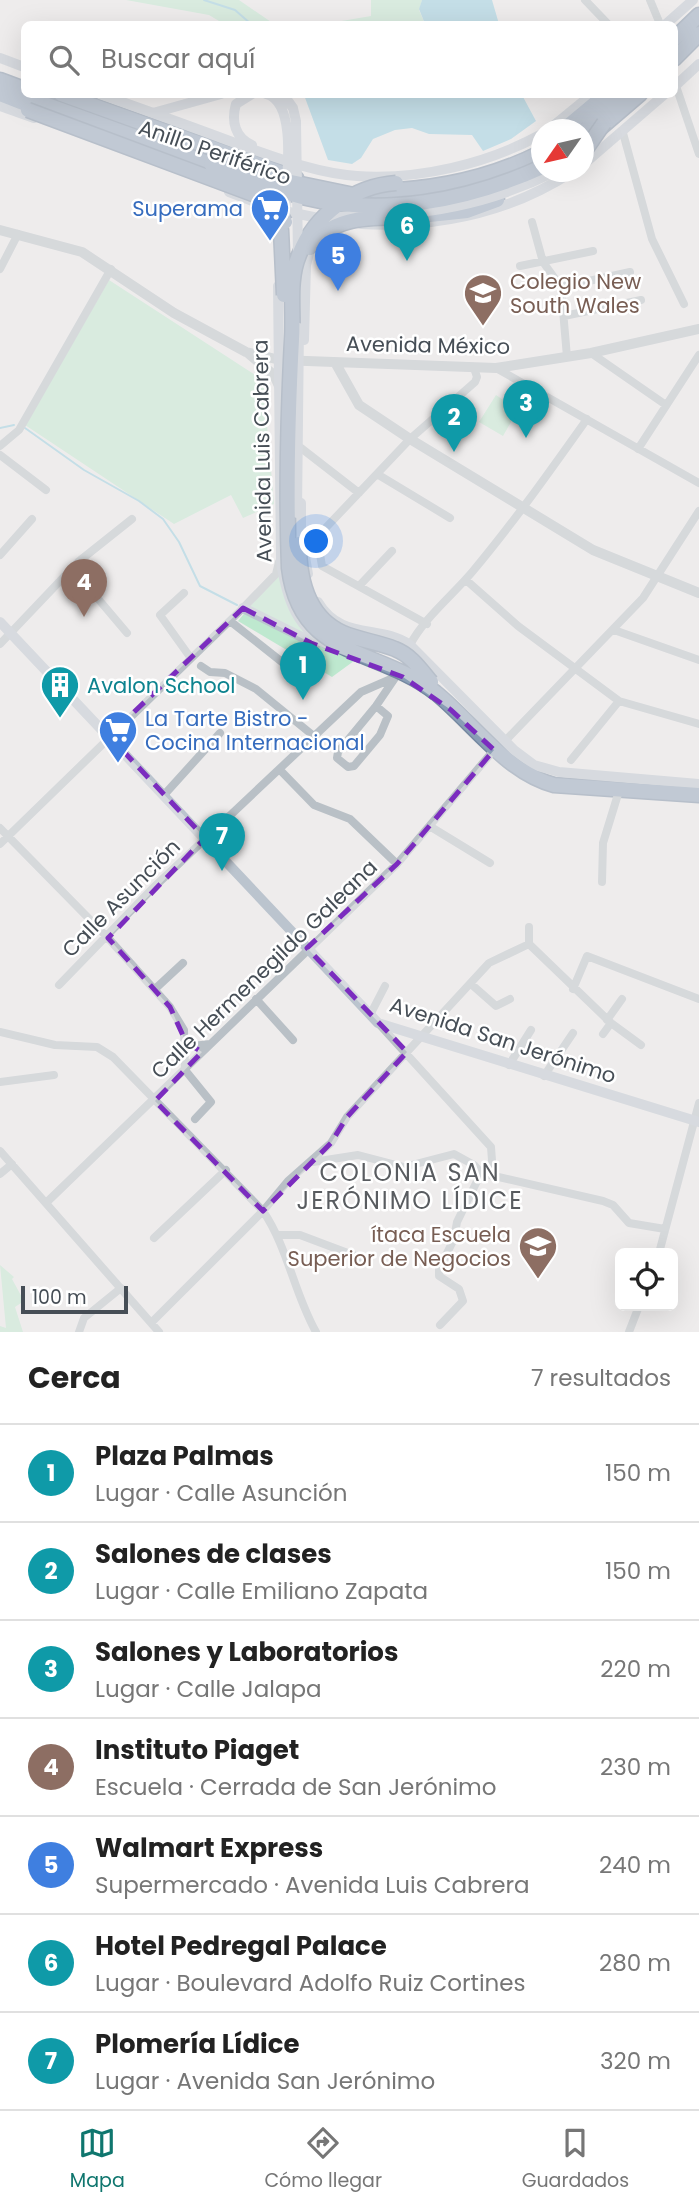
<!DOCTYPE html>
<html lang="es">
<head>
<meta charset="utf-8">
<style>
	:root { --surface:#fff; --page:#f2f2f2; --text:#222; --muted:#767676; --line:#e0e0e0; --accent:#0f766e }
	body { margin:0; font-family:Poppins,sans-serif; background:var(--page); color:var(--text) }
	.controls { position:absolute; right:21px; bottom:21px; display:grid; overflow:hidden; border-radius:10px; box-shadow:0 7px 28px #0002 }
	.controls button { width:63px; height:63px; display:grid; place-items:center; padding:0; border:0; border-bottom:2px solid var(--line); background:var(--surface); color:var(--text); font:35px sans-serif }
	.compass { position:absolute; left:531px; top:119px; width:63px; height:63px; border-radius:50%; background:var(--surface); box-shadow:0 7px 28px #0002; rotate:236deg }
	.scale { position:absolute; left:21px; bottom:18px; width:107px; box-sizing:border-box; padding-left:7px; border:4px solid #464e56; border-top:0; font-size:19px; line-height:24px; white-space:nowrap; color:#464e56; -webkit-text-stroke:5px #fff; paint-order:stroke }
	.you { position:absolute; left:317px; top:542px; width:24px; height:24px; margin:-18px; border:5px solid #fff; border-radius:50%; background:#1a73e8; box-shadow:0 0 0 10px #1a73e833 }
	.badge { display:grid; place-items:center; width:46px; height:46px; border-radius:50%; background:var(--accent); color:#fff; font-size:23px; font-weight:700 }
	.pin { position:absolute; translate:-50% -58px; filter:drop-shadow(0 2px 4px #0008) }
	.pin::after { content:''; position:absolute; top:37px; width:24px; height:21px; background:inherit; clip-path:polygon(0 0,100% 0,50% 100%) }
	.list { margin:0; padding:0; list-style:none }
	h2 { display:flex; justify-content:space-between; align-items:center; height:91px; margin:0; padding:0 28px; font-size:30px }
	h2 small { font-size:23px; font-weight:400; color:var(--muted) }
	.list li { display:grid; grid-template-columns:46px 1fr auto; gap:21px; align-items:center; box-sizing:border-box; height:98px; padding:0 28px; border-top:2px solid var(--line) }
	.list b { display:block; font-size:26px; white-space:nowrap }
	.list p { margin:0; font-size:23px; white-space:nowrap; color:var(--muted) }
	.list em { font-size:23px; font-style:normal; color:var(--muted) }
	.icon { flex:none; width:38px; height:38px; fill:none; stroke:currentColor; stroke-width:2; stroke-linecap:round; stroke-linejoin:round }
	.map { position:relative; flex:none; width:699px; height:1332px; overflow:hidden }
	.search { position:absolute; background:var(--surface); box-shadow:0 7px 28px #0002; left:21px; right:21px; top:21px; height:77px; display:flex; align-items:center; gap:18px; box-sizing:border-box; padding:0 24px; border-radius:10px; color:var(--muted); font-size:26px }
	.sheet { height:777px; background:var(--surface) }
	nav { display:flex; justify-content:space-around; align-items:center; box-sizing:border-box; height:98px; border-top:2px solid var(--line); background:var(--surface); font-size:19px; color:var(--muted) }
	nav a { display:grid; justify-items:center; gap:4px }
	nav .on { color:var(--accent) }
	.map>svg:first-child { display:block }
	.green { fill:#bee8cf }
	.water { fill:#91cddf }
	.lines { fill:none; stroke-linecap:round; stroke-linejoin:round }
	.stream { stroke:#91cddf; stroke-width:2 }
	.motorway-casing { stroke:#7488a0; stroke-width:17 }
	.minor { stroke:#b9c0c6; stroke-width:8 }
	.tertiary { stroke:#b9c0c6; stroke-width:10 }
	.secondary { stroke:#bbc4ce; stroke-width:10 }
	.motorway { stroke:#899db5; stroke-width:14 }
	.motorway-bridge-casing { stroke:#7488a0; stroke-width:17; stroke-linecap:butt }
	.secondary-bridge { stroke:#bbc4ce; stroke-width:10 }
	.motorway-bridge { stroke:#899db5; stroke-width:14 }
	.marked { fill:none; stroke:#7b2cbf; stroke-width:5; stroke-dasharray:14 9; stroke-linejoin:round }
	.labels { text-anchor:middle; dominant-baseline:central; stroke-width:5; stroke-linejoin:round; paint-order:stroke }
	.street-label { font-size:21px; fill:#464e56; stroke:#fff }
	.shop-label { font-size:21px; fill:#366cbe; stroke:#fff; text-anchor:end }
	.education-label { font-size:21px; fill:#785e54; stroke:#fff; text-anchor:start }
	.culture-label { font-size:21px; fill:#0d838f; stroke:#fff; text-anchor:start }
	.quarter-label { font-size:24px; letter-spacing:2px; fill:#595c60; stroke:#fff }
</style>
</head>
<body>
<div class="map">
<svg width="699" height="1332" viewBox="0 0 699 1332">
	<rect width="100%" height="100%" fill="#eeecec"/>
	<path class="green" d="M 126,0 L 239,0 L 274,24 L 224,24 L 209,15 Z
		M 371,0 L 422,0 L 419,10 L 425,24 L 324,24 L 371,16 Z
		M 109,280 L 263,380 L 274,504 L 243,518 L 231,495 L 174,524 L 25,425 Z
		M 496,395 L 518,410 L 503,436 L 479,422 Z
		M 277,574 L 358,658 L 332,677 L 238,621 Z
		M 0,1265 L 14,1277 L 12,1279 L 24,1301 L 15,1307 L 23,1332 L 0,1332 L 0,1326 L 6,1328 Z"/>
	<path class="water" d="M 422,0 L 492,0 L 499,24 L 425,24 L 419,9 Z
		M 304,95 L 522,95 L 536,121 L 511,139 L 483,151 L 472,135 L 429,134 L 412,128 L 395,130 L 373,139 L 361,158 L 352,164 L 328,160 Z"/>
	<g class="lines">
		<path class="stream" d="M 204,0 L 235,10 L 251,24
			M 0,428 L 14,425
			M 25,428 L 84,470 L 139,501 L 163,519 L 179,542 L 200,586 L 237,605"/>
		<g class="motorway-casing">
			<path id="motorway" d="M 674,39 L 699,15
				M 674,59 L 699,34
				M 0,80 L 24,89
				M 0,94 L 41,110
				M 61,94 L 296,178
				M 31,99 L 211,164
				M 563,130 L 606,94
				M 598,130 L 640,94
				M 584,131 L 623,94
				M 375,191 C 433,190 489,179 542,152
				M 411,217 L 467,211 L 497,200
				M 436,693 C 473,723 506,772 554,785 L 699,795"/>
		</g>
		<path class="minor" d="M 585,0 L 608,24
			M 650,0 L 660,24
			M 676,86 L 699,154
			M 623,133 L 652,239 L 684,304
			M 532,222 L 543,262 L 561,287 L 567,357
			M 520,266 L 593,251
			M 0,269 L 18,234
			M 561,287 L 630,272
			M 564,316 L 641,300
			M 591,353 L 666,405
			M 496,368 L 699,483
			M 0,446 L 19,430 L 111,269
			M 301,448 L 359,493
			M 638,449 L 699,355
			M 0,455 L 46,490
			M 377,474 L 450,518
			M 317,537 L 322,566 L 427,624
			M 306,553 L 317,537 L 410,439 L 475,382 L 477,377 L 474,368
			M 0,555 L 32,519
			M 72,568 L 127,633
			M 466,580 L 518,626 L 619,701 L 699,724
			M 360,585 L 392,551
			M 184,593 L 160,615 L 190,657
			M 230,621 L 287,666
			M 614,630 L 699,660
			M 0,644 L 78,562 L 132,519
			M 410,645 C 424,618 453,595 473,571 C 514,522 550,471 587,419
			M 201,666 L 210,672 L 225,673 L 256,689 L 315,737
			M 376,706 L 388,716 L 380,735 L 354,766 L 348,767 L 337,758 L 338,752 L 376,706 L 395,678
			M 505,741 L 643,598 L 699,511
			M 571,760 L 619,701
			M 280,770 L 314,805 L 350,819 L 397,864
			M 164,795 L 220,733
			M 431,827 L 490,863
			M 0,828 L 108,938 L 170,1007 L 184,1030 L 185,1070
			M 0,844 L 243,608 L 276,574 L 279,562
			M 602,882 L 603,843 L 619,791
			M 529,944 L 611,1023 L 641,1045
			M 529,944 L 529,927
			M 471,984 L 496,1006 L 510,999
			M 59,985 L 152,889 L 361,692 L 400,675
			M 155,989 L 183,963
			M 573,989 L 587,956 L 699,999
			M 256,999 L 293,1040
			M 370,1015 L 385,986
			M 607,1020 L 622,999
			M 380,1025 L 491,1147 L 493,1174
			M 0,1032 L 55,1045 L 97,1047 L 113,1057 L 263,1211 C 288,1248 294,1293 316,1332
			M 603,1034 L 611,1023
			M 186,1042 L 193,1046 L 210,1044
			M 509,1065 L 531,1030
			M 185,1070 L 211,1102 L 195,1119
			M 544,1076 L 573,1033
			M 0,1082 L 54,1075
			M 0,1151 L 159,1332
			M 313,1162 L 358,1155 L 404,1167 L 454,1154 L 474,1165 L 481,1173
			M 481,1173 L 603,1201 L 613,1205 L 629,1223 L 665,1229
			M 0,1174 L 12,1164
			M 47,1202 L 397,864 L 494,750
			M 279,1235 L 300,1235 L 369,1261
			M 154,1238 L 226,1170
			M 659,1253 L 699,1103
			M 151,1323 L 263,1211 L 288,1181 L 331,1143 L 347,1117 L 489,963 L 529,944
			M 440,1325 L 463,1301 L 459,1289 L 439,1276 L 439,1269 L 454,1239 L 457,1222 L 481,1173
			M 79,1332 L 84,1318 L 121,1288
			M 629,1332 L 639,1306"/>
		<path class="tertiary" d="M 0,230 L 82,252 L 174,313 L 246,352 L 280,360 L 496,368 L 591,353 L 699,329
			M 249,354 L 274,375 L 279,386
			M 336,364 L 359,405 L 410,439 L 593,550 L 699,593"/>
		<path class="secondary" d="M 666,24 L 693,0
			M 0,58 L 24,67
			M 674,87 L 699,64
			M 100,94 C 145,110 190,126 235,143 C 275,157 315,173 357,176 C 419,180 487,164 542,134
			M 0,106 L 34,118
			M 153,113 L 221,94
			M 548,130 L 592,94
			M 252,145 C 235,138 231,121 236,104 L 252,94
			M 584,164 L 665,94
			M 229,192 L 263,205
			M 259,204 L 274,228
			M 289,212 L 328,220
			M 361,224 C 436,228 509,213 572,172
			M 278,286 L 281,562 C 287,600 297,630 333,648
			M 304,340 L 306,265 L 312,242
			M 301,503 L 301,534 L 308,574
			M 318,602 C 341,641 380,624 410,645 L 514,750 L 534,765 L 559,772 L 699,784
			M 243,608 L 316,644
			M 0,622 L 378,1023 L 699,1122"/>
		<use href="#motorway" class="motorway"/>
		<g class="motorway-bridge-casing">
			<path id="motorway-bridge" d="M 28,110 L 266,199 L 274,203 L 285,222
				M 584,152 L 604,123
				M 211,164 C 241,176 271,189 302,197 C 383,217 467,201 542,167
				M 272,178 L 354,195
				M 396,183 C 354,186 315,214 299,255 C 288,281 294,311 292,339 C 288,416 286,491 289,568 C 300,660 376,646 436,693
				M 275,215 L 281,230 L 284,295
				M 310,248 C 333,215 370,218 406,217
				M 299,544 C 299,579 307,617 343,633 C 359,640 378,642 395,649 C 411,655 421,670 431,682"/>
		</g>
		<path class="secondary-bridge" d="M 266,94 C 301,103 284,192 285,221
			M 283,94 L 293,108 L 296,121 L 298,256
			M 399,214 C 455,210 504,197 554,172
			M 322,226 L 331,218 L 359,215
			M 297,513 L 299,328"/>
		<use href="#motorway-bridge" class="motorway-bridge"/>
	</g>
	<path d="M0 0H699V1332H0ZM 243,608 L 311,643 L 403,677 L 451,710 L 494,750 L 397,864 L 307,948 L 407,1052 L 347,1117 L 331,1143 L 263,1211 L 155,1101 L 202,1052 L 186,1042 L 170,1007 L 108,938 L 205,838 L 109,736 Z" fill="#eeecec" fill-opacity=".55" fill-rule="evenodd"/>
	<path class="marked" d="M 243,608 L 311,643 L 403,677 L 451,710 L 494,750 L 397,864 L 307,948 L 407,1052 L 347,1117 L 331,1143 L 263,1211 L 155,1101 L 202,1052 L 186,1042 L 170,1007 L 108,938 L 205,838 L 109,736 Z"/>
	<defs>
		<g id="supermarket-pin" transform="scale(2.0125)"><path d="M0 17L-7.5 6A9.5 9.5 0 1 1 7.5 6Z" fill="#3f7fe0" stroke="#fff"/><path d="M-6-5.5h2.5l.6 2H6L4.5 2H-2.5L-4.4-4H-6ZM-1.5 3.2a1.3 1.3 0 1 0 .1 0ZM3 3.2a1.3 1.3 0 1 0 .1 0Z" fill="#fff"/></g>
		<g id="school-pin" transform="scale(2.0125)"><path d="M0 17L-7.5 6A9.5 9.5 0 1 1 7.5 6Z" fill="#8d6e63" stroke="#fff"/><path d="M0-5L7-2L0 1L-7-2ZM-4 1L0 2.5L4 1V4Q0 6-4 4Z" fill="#fff"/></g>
		<g id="building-pin" transform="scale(2.0125)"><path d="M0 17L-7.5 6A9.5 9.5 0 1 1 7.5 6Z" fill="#0f9aa8" stroke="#fff"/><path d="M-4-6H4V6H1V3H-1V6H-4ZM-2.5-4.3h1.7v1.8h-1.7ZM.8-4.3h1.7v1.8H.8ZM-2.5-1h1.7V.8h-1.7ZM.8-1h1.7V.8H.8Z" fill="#fff"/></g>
	</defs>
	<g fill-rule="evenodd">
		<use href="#supermarket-pin" x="270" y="208"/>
		<use href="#school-pin" x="483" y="293"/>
		<use href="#building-pin" x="60" y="685"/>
		<use href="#supermarket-pin" x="118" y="730"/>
		<use href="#school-pin" x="538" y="1246"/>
	</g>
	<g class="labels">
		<g class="street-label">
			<text transform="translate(215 152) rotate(19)">Anillo Periférico</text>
			<text transform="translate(428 345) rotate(1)">Avenida México</text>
			<text transform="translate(262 451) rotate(-91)">Avenida Luis Cabrera</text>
			<text transform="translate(121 898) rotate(-45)">Calle Asunción</text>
			<text transform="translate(264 969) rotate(-44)">Calle Hermenegildo Galeana</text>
			<text transform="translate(503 1040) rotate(18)">Avenida San Jerónimo</text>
		</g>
		<g class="shop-label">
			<text x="243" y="208">Superama</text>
			<text x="145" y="718" text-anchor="start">La Tarte Bistro -<tspan x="145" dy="24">Cocina Internacional</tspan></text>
		</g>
		<g class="education-label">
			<text x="510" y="281">Colegio New<tspan x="510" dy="24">South Wales</tspan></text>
			<text x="511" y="1234" text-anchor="end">ítaca Escuela<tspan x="511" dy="24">Superior de Negocios</tspan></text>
		</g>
		<g class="culture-label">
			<text x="87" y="685">Avalon School</text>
		</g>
		<g class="quarter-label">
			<text x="410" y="1172">COLONIA SAN<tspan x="410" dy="28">JERÓNIMO LÍDICE</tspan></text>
		</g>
	</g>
</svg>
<div class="controls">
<button><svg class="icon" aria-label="locate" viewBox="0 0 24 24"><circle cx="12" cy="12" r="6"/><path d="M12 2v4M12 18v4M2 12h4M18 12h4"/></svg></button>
</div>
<svg class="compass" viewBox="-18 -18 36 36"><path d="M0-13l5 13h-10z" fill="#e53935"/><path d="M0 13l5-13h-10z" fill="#767676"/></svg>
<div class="scale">100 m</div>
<div class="you"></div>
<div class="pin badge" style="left:303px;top:700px;background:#0f9aa8">1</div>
<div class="pin badge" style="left:454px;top:452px;background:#0f9aa8">2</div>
<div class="pin badge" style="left:526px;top:438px;background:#0f9aa8">3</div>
<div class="pin badge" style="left:84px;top:617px;background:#8d6e63">4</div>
<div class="pin badge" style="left:338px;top:291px;background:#3f7fe0">5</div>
<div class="pin badge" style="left:407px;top:261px;background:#0f9aa8">6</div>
<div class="pin badge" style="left:222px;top:871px;background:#0f9aa8">7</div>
<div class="search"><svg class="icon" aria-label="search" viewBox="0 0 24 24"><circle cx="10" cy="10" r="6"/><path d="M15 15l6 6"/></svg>Buscar aquí</div>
</div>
<section class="sheet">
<h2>Cerca<small>7 resultados</small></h2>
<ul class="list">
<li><span class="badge" style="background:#0f9aa8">1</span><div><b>Plaza Palmas</b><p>Lugar · Calle Asunción</p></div><em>150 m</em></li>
<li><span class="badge" style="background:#0f9aa8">2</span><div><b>Salones de clases</b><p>Lugar · Calle Emiliano Zapata</p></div><em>150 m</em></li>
<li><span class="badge" style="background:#0f9aa8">3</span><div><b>Salones y Laboratorios</b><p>Lugar · Calle Jalapa</p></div><em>220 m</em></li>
<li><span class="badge" style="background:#8d6e63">4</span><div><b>Instituto Piaget</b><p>Escuela · Cerrada de San Jerónimo</p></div><em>230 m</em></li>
<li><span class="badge" style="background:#3f7fe0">5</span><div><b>Walmart Express</b><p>Supermercado · Avenida Luis Cabrera</p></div><em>240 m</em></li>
<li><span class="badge" style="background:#0f9aa8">6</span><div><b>Hotel Pedregal Palace</b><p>Lugar · Boulevard Adolfo Ruiz Cortines</p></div><em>280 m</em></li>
<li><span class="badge" style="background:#0f9aa8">7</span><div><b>Plomería Lídice</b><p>Lugar · Avenida San Jerónimo</p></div><em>320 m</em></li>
</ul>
</section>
<nav>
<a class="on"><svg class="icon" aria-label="map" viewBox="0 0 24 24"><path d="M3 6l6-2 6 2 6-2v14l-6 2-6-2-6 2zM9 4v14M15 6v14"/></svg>Mapa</a>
<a><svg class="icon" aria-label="directions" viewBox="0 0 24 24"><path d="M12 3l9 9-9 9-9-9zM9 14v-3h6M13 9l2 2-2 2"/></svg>Cómo llegar</a>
<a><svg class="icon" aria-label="saved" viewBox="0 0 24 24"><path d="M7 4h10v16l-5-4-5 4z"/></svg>Guardados</a>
</nav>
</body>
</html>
